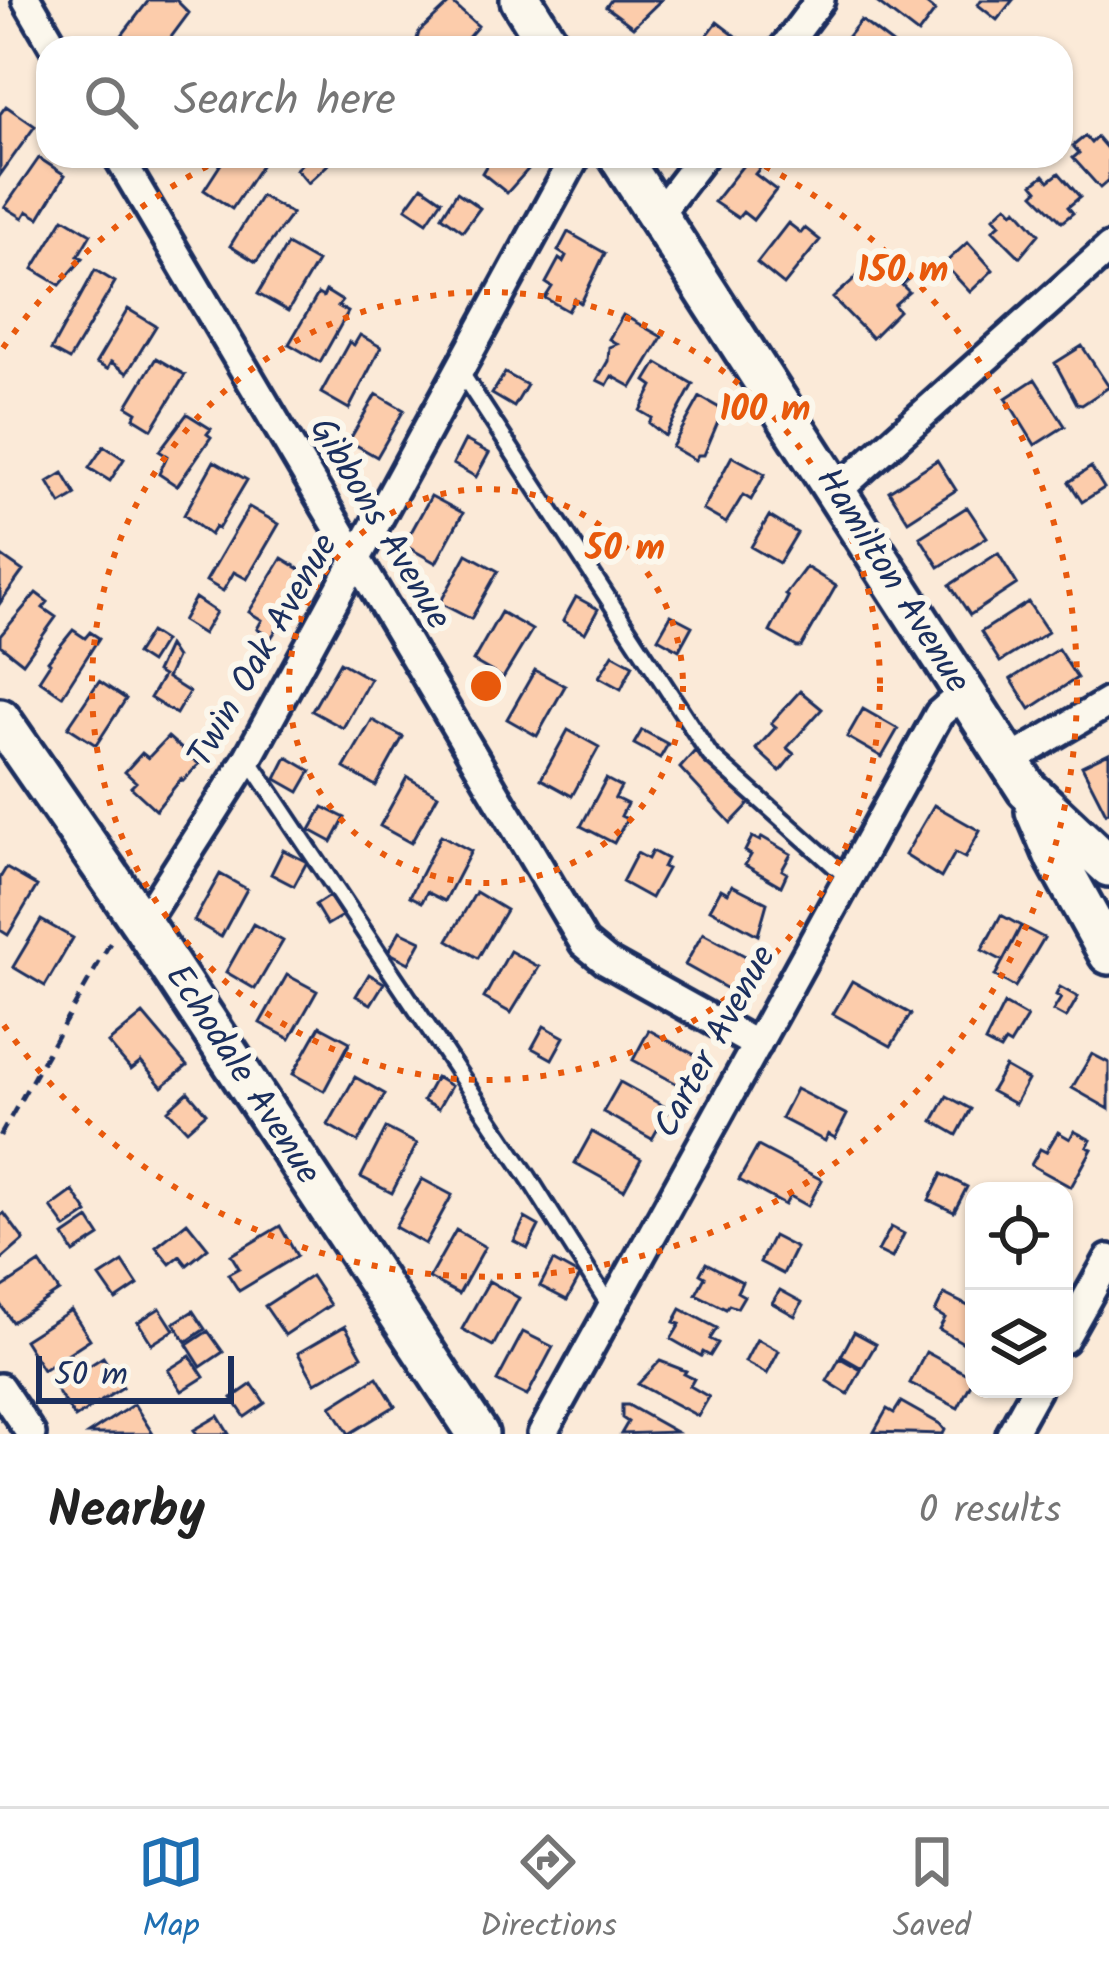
<!DOCTYPE html>
<html lang="en">
<head>
<meta charset="utf-8">
<style>
	:root { --surface:#fff; --page:#f6f6f6; --text:#222; --muted:#767676; --line:#e0e0e0; --accent:#1f6fb2 }
	body { margin:0; font-family:Kalam,sans-serif; background:var(--page); color:var(--text) }
	.controls { position:absolute; right:36px; bottom:36px; display:grid; overflow:hidden; border-radius:24px; box-shadow:0 3px 9px #0004 }
	.controls button { width:108px; height:108px; display:grid; place-items:center; padding:0; border:0; border-bottom:3px solid var(--line); background:var(--surface); color:var(--text); font:60px sans-serif }
	.scale { position:absolute; left:36px; bottom:30px; width:198px; box-sizing:border-box; padding-left:12px; border:6px solid #1b2f5e; border-top:0; font-size:33px; line-height:42px; white-space:nowrap; color:#1b2f5e; -webkit-text-stroke:9px #fbf7ec; paint-order:stroke }
	.list { margin:0; padding:0; list-style:none }
	h2 { display:flex; justify-content:space-between; align-items:center; height:156px; margin:0; padding:0 48px; font-size:51px }
	h2 small { font-size:39px; font-weight:400; color:var(--muted) }
	.icon { flex:none; width:66px; height:66px; fill:none; stroke:currentColor; stroke-width:2; stroke-linecap:round; stroke-linejoin:round }
	.map { position:relative; flex:none; width:1109px; height:1434px; overflow:hidden }
	.search { position:absolute; background:var(--surface); box-shadow:0 3px 9px #0004; left:36px; right:36px; top:36px; height:132px; display:flex; align-items:center; gap:30px; box-sizing:border-box; padding:0 42px; border-radius:36px; color:var(--muted); font-size:45px }
	.sheet { height:372px; background:var(--surface) }
	nav { display:flex; justify-content:space-around; align-items:center; box-sizing:border-box; height:168px; border-top:3px solid var(--line); background:var(--surface); font-size:33px; color:var(--muted) }
	nav a { display:grid; justify-items:center; gap:6px }
	nav .on { color:var(--accent) }
	.map>svg:first-child { display:block }
	.building { fill:#fcccab; stroke:#1b2f5e; stroke-width:3 }
	.lines { fill:none; stroke-linecap:round; stroke-linejoin:round }
	.lane-casing { stroke:#1b2f5e; stroke-width:22 }
	.street-casing { stroke:#1b2f5e; stroke-width:36 }
	.secondary-casing { stroke:#1b2f5e; stroke-width:48 }
	.path { stroke:#1b2f5e; stroke-width:4.5; stroke-dasharray:12 9; stroke-linecap:butt }
	.lane { stroke:#fbf7ec; stroke-width:14 }
	.street { stroke:#fbf7ec; stroke-width:27 }
	.secondary { stroke:#fbf7ec; stroke-width:39 }
	.ring { fill:none; stroke:#e8590c; stroke-width:6; stroke-dasharray:6 12 }
	.labels { text-anchor:middle; dominant-baseline:central; stroke-width:12; stroke-linejoin:round; paint-order:stroke }
	.street-label { font-size:36px; fill:#1b2f5e; stroke:#fbf7ec }
	.centre { fill:#e8590c; stroke:#fbf7ec; stroke-width:6 }
	.ring-label { font-size:36px; text-anchor:middle; font-weight:bold; fill:#e8590c; stroke:#fbf7ec; stroke-width:12; stroke-linejoin:round; paint-order:stroke }
</style>
</head>
<body>
<div class="map">
<svg width="1109" height="1434" viewBox="0 0 1109 1434">
	<rect width="100%" height="100%" fill="#fbead8"/>
	<filter id="ink" filterUnits="userSpaceOnUse"><feTurbulence type="fractalNoise" baseFrequency=".00833" numOctaves="2"/><feDisplacementMap in="SourceGraphic" scale="24" xChannelSelector="R" yChannelSelector="G"/><feConvolveMatrix kernelMatrix="1 2 1 2 8 2 1 2 1" color-interpolation-filters="sRGB"/></filter>
	<g filter="url(#ink)">
		<path class="building" d="M 149,0 L 176,0 L 189,13 L 163,48 L 131,48 L 119,39 Z
			M 611,0 L 661,0 L 633,27 L 606,7 Z
			M 921,0 L 935,11 L 918,34 L 875,1 Z
			M 981,0 L 1013,0 L 997,20 L 978,5 Z
			M 451,2 L 478,26 L 459,48 L 428,48 L 417,39 L 419,32 Z
			M 861,20 L 898,48 L 845,48 L 841,45 Z
			M 717,22 L 738,38 L 731,48 L 709,48 L 702,42 Z
			M 6,106 L 35,126 L 0,175 L 0,114 Z
			M 1085,136 L 1091,143 L 1097,137 L 1109,151 L 1109,180 L 1100,188 L 1073,158 L 1079,153 L 1073,146 Z
			M 226,156 L 256,156 L 264,161 L 232,209 L 204,190 Z
			M 310,156 L 337,156 L 308,183 L 296,169 Z
			M 492,156 L 540,156 L 507,193 L 482,173 Z
			M 39,158 L 65,175 L 39,218 L 27,211 L 23,218 L 5,207 Z
			M 748,159 L 760,168 L 755,174 L 776,190 L 753,220 L 743,212 L 738,218 L 714,202 Z
			M 1059,173 L 1080,197 L 1068,207 L 1073,213 L 1062,222 L 1034,194 L 1038,190 L 1033,184 L 1044,175 L 1049,181 Z
			M 422,186 L 442,200 L 427,222 L 406,208 Z
			M 457,192 L 480,208 L 463,231 L 442,216 Z
			M 261,196 L 292,214 L 256,262 L 230,246 Z
			M 1007,205 L 1013,212 L 1017,209 L 1039,234 L 1020,257 L 993,230 L 1000,224 L 994,217 Z
			M 64,218 L 91,234 L 78,256 L 83,258 L 60,285 L 33,269 Z
			M 788,223 L 801,233 L 805,228 L 820,240 L 784,285 L 757,263 Z
			M 568,232 L 605,253 L 581,303 L 575,299 L 568,311 L 545,298 L 552,287 L 546,283 L 559,259 L 563,262 L 566,256 L 558,251 Z
			M 968,242 L 993,270 L 970,292 L 944,264 Z
			M 287,245 L 317,262 L 288,311 L 258,294 Z
			M 883,253 L 908,279 L 902,285 L 909,292 L 894,305 L 899,311 L 872,338 L 833,298 Z
			M 95,270 L 115,282 L 69,360 L 51,350 Z
			M 326,291 L 342,301 L 338,306 L 348,312 L 320,362 L 289,344 L 318,294 L 323,297 Z
			M 128,309 L 156,326 L 127,373 L 111,362 L 107,369 L 96,363 Z
			M 623,315 L 662,337 L 632,387 L 612,376 L 607,385 L 597,380 L 608,361 L 609,347 L 617,344 L 609,339 Z
			M 360,335 L 381,347 L 349,409 L 321,393 L 349,342 L 354,345 Z
			M 1082,346 L 1109,387 L 1082,405 L 1077,404 L 1055,363 Z
			M 156,358 L 185,375 L 152,429 L 134,418 L 137,412 L 127,406 Z
			M 657,363 L 693,384 L 665,436 L 649,423 L 652,418 L 640,411 L 653,386 L 646,381 Z
			M 505,373 L 527,385 L 514,407 L 492,394 Z
			M 1035,379 L 1065,426 L 1035,445 L 1006,398 Z
			M 376,394 L 404,410 L 377,457 L 349,441 Z
			M 700,397 L 723,410 L 704,455 L 698,455 L 695,460 L 672,447 Z
			M 187,414 L 211,429 L 207,434 L 211,437 L 177,486 L 159,474 L 167,456 L 159,451 Z
			M 465,440 L 489,453 L 476,477 L 453,464 Z
			M 104,446 L 124,459 L 110,481 L 89,468 Z
			M 732,456 L 765,474 L 751,500 L 743,495 L 726,523 L 703,510 Z
			M 937,460 L 956,490 L 908,521 L 889,491 Z
			M 214,461 L 247,480 L 218,529 L 215,527 L 210,535 L 184,515 Z
			M 1091,467 L 1104,488 L 1082,502 L 1069,482 Z
			M 63,473 L 76,495 L 61,504 L 48,482 Z
			M 431,496 L 463,513 L 436,563 L 404,545 Z
			M 249,507 L 279,524 L 247,579 L 234,572 L 223,591 L 206,581 Z
			M 967,507 L 987,537 L 939,567 L 920,537 Z
			M 769,516 L 797,533 L 779,563 L 751,547 Z
			M 998,553 L 1017,584 L 970,615 L 950,585 Z
			M 467,554 L 498,571 L 471,619 L 440,603 Z
			M 0,555 L 23,571 L 0,603 Z
			M 282,558 L 311,576 L 271,638 L 257,629 L 262,620 L 249,612 Z
			M 806,567 L 836,586 L 801,647 L 797,647 L 770,632 L 788,597 L 785,595 Z
			M 36,593 L 48,602 L 43,608 L 56,617 L 23,663 L 0,645 L 0,636 Z
			M 576,597 L 598,609 L 585,633 L 563,621 Z
			M 195,598 L 216,612 L 203,634 L 182,621 Z
			M 1028,602 L 1048,632 L 1000,662 L 981,632 Z
			M 501,612 L 532,630 L 503,678 L 473,661 Z
			M 671,615 L 692,626 L 679,650 L 658,638 Z
			M 73,630 L 85,638 L 90,632 L 99,638 L 62,696 L 39,680 L 50,663 L 48,661 Z
			M 150,632 L 164,641 L 150,663 L 136,654 Z
			M 168,646 L 176,658 L 167,678 L 189,692 L 176,714 L 150,698 L 163,676 L 156,672 Z
			M 1058,649 L 1077,678 L 1030,709 L 1011,679 Z
			M 613,654 L 633,665 L 621,689 L 599,677 Z
			M 340,662 L 370,679 L 343,728 L 312,711 Z
			M 535,670 L 565,686 L 537,736 L 507,719 Z
			M 99,681 L 126,699 L 96,745 L 68,727 Z
			M 800,691 L 822,709 L 787,748 L 794,754 L 780,771 L 756,749 L 776,727 L 771,723 Z
			M 863,709 L 898,729 L 882,757 L 847,737 Z
			M 372,720 L 403,737 L 376,786 L 344,768 Z
			M 568,730 L 599,747 L 572,796 L 541,779 Z
			M 642,730 L 668,744 L 660,758 L 634,744 Z
			M 168,737 L 199,764 L 183,781 L 181,779 L 156,810 L 131,787 L 136,782 L 125,772 L 142,753 L 148,758 Z
			M 695,751 L 750,803 L 731,823 L 680,768 Z
			M 1109,753 L 1109,811 L 1106,813 L 1082,766 Z
			M 287,757 L 311,771 L 299,792 L 276,779 Z
			M 407,777 L 438,795 L 411,843 L 380,826 Z
			M 606,779 L 621,787 L 615,798 L 627,804 L 621,816 L 627,819 L 614,843 L 581,826 Z
			M 934,805 L 980,831 L 965,858 L 955,853 L 941,878 L 905,855 Z
			M 323,807 L 345,818 L 332,842 L 310,830 Z
			M 441,835 L 471,851 L 445,901 L 427,892 L 422,902 L 410,896 Z
			M 752,837 L 760,841 L 762,837 L 791,854 L 782,870 L 787,873 L 781,886 L 745,865 L 751,855 L 745,851 Z
			M 283,850 L 307,862 L 294,886 L 271,874 Z
			M 652,851 L 667,859 L 663,867 L 667,869 L 651,898 L 622,882 L 637,853 L 648,859 Z
			M 6,868 L 37,886 L 8,935 L 0,930 L 0,878 Z
			M 220,874 L 247,889 L 221,937 L 194,921 Z
			M 732,885 L 767,903 L 758,935 L 710,909 L 721,889 L 728,893 Z
			M 476,892 L 506,910 L 478,958 L 448,940 Z
			M 329,896 L 342,916 L 327,925 L 315,905 Z
			M 1001,915 L 1021,926 L 1003,961 L 982,950 Z
			M 41,920 L 73,938 L 45,986 L 13,967 Z
			M 253,924 L 283,941 L 255,989 L 226,972 Z
			M 1021,926 L 1044,938 L 1015,987 L 995,976 Z
			M 400,931 L 421,941 L 409,963 L 388,952 Z
			M 703,933 L 751,959 L 733,992 L 685,965 Z
			M 510,951 L 539,967 L 511,1013 L 484,998 Z
			M 369,974 L 384,983 L 371,1004 L 356,996 Z
			M 287,975 L 317,991 L 290,1039 L 260,1023 Z
			M 852,981 L 911,1014 L 891,1046 L 833,1014 Z
			M 1060,987 L 1078,997 L 1066,1018 L 1053,1011 L 1061,998 L 1056,995 Z
			M 1004,1004 L 1027,1017 L 1010,1045 L 1005,1042 L 1000,1050 L 985,1042 Z
			M 143,1014 L 187,1066 L 162,1087 L 141,1062 L 131,1070 L 108,1043 Z
			M 320,1026 L 350,1042 L 324,1091 L 293,1074 Z
			M 544,1026 L 564,1037 L 552,1059 L 532,1048 Z
			M 649,1030 L 697,1056 L 681,1086 L 633,1060 Z
			M 1092,1054 L 1109,1063 L 1109,1109 L 1072,1088 Z
			M 1005,1067 L 1028,1080 L 1015,1104 L 991,1091 Z
			M 355,1077 L 385,1094 L 358,1142 L 328,1125 Z
			M 436,1077 L 451,1086 L 438,1109 L 423,1101 Z
			M 620,1082 L 669,1109 L 652,1139 L 603,1112 Z
			M 796,1089 L 847,1115 L 835,1138 L 828,1134 L 825,1141 L 781,1118 Z
			M 188,1092 L 206,1113 L 187,1130 L 168,1110 Z
			M 947,1096 L 971,1109 L 957,1135 L 933,1121 Z
			M 386,1128 L 417,1144 L 392,1193 L 361,1177 Z
			M 1074,1131 L 1091,1140 L 1087,1147 L 1092,1149 L 1071,1187 L 1031,1165 L 1040,1149 L 1046,1152 L 1058,1132 L 1070,1139 Z
			M 592,1132 L 641,1159 L 624,1190 L 575,1163 Z
			M 758,1146 L 822,1180 L 808,1206 L 790,1196 L 785,1205 L 739,1180 Z
			M 942,1174 L 967,1187 L 954,1212 L 929,1200 Z
			M 422,1179 L 452,1195 L 425,1244 L 395,1227 Z
			M 73,1191 L 88,1213 L 66,1228 L 51,1207 Z
			M 4,1213 L 24,1240 L 0,1261 L 0,1216 Z
			M 525,1218 L 539,1226 L 528,1248 L 514,1241 Z
			M 89,1219 L 100,1236 L 74,1253 L 64,1236 Z
			M 187,1222 L 208,1248 L 187,1265 L 180,1256 L 170,1264 L 156,1247 Z
			M 280,1226 L 297,1256 L 239,1291 L 228,1274 L 239,1268 L 231,1255 Z
			M 891,1227 L 904,1234 L 892,1258 L 878,1251 Z
			M 456,1230 L 485,1247 L 459,1294 L 429,1278 Z
			M 773,1236 L 796,1248 L 783,1274 L 760,1262 Z
			M 553,1261 L 580,1276 L 567,1300 L 540,1286 Z
			M 123,1262 L 138,1285 L 116,1300 L 100,1277 Z
			M 40,1263 L 59,1291 L 12,1322 L 0,1304 L 0,1289 Z
			M 706,1263 L 742,1282 L 737,1292 L 744,1296 L 737,1308 L 729,1305 L 726,1309 L 696,1294 L 705,1277 L 700,1274 Z
			M 311,1276 L 330,1305 L 285,1335 L 265,1306 Z
			M 489,1281 L 519,1298 L 493,1346 L 462,1329 Z
			M 780,1290 L 802,1302 L 795,1316 L 772,1303 Z
			M 944,1294 L 974,1309 L 974,1349 L 939,1329 L 945,1318 L 935,1312 Z
			M 160,1308 L 174,1330 L 152,1344 L 138,1322 Z
			M 681,1309 L 717,1328 L 710,1339 L 718,1343 L 710,1356 L 703,1352 L 701,1356 L 671,1339 L 680,1324 L 674,1322 Z
			M 71,1310 L 90,1339 L 43,1370 L 24,1340 Z
			M 193,1311 L 205,1329 L 186,1342 L 174,1323 Z
			M 345,1326 L 362,1356 L 315,1383 L 298,1353 Z
			M 208,1331 L 223,1352 L 201,1367 L 187,1345 Z
			M 523,1332 L 553,1347 L 527,1396 L 497,1381 Z
			M 854,1332 L 876,1344 L 862,1368 L 841,1356 Z
			M 757,1339 L 779,1351 L 767,1374 L 745,1362 Z
			M 926,1352 L 974,1378 L 958,1408 L 910,1383 Z
			M 190,1356 L 204,1377 L 182,1391 L 168,1370 Z
			M 103,1357 L 123,1387 L 75,1418 L 55,1388 Z
			M 840,1358 L 861,1370 L 848,1394 L 827,1381 Z
			M 660,1361 L 686,1371 L 684,1374 L 694,1379 L 690,1386 L 709,1397 L 698,1416 L 638,1384 Z
			M 377,1377 L 395,1406 L 349,1434 L 331,1406 Z
			M 252,1384 L 265,1403 L 245,1417 L 232,1398 Z
			M 901,1402 L 940,1424 L 945,1430 L 943,1434 L 874,1432 L 887,1409 L 894,1413 Z
			M 134,1404 L 153,1434 L 88,1434 Z
			M 622,1405 L 628,1405 L 676,1432 L 621,1434 L 628,1422 L 622,1418 Z
			M 218,1416 L 229,1434 L 197,1434 L 194,1430 Z"/>
		<g class="lines">
			<g class="lane-casing">
				<path id="lane" d="M 460,371 L 710,755 L 847,877
					M 248,758 L 529,1178 L 611,1308"/>
			</g>
			<g class="street-casing">
				<path id="street" d="M 27,0 L 55,48
					M 784,48 L 820,0
					M 118,156 L 584,943 L 606,961 L 757,1045
					M 657,216 L 703,156
					M 836,492 L 1109,248
					M 1009,761 L 1109,702
					M 142,924 L 248,758 L 576,156
					M 1064,1339 L 1109,1259
					M 0,1388 L 31,1434
					M 542,1434 L 939,714 L 963,693
					M 1011,1434 L 1036,1389"/>
			</g>
			<g class="secondary-casing">
				<path id="secondary" d="M 521,0 L 551,48
					M 619,156 L 1027,789 L 1109,866
					M 0,719 L 142,924 L 478,1434
					M 1036,811 L 1056,858 L 1109,954"/>
			</g>
			<path class="path" d="M 0,1136 L 113,938"/>
			<use href="#lane" class="lane"/>
			<use href="#street" class="street"/>
			<use href="#secondary" class="secondary"/>
		</g>
	</g>
	<g class="ring">
		<circle cx="486" cy="686" r="197"/>
		<circle cx="486" cy="686" r="394"/>
		<path d="M3 348A590 590 0 0 1 223 158M749 158A590 590 0 1 1 3 1024"/>
	</g>
	<g class="labels">
		<g class="street-label">
			<text transform="translate(379 524) rotate(59)">Gibbons Avenue</text>
			<text transform="translate(892 581) rotate(58)">Hamilton Avenue</text>
			<text transform="translate(264 651) rotate(-60)">Twin Oak Avenue</text>
			<text transform="translate(716 1042) rotate(-61)">Carter Avenue</text>
			<text transform="translate(242 1075) rotate(57)">Echodale Avenue</text>
		</g>
	</g>
	<circle cx="486" cy="686" r="18" class="centre"/>
	<g class="ring-label">
		<text x="903" y="281">150 m</text>
		<text x="765" y="420">100 m</text>
		<text x="625" y="559">50 m</text>
	</g>
</svg>
<div class="controls">
<button><svg class="icon" aria-label="locate" viewBox="0 0 24 24"><circle cx="12" cy="12" r="6"/><path d="M12 2v4M12 18v4M2 12h4M18 12h4"/></svg></button>
<button><svg class="icon" aria-label="layers" viewBox="0 0 24 24"><path d="M12 4l9 5-9 5-9-5zM3 14l9 5 9-5"/></svg></button>
</div>
<div class="scale">50 m</div>
<div class="search"><svg class="icon" aria-label="search" viewBox="0 0 24 24"><circle cx="10" cy="10" r="6"/><path d="M15 15l6 6"/></svg>Search here</div>
</div>
<section class="sheet">
<h2>Nearby<small>0 results</small></h2>
<ul class="list">
</ul>
</section>
<nav>
<a class="on"><svg class="icon" aria-label="map" viewBox="0 0 24 24"><path d="M3 6l6-2 6 2 6-2v14l-6 2-6-2-6 2zM9 4v14M15 6v14"/></svg>Map</a>
<a><svg class="icon" aria-label="directions" viewBox="0 0 24 24"><path d="M12 3l9 9-9 9-9-9zM9 14v-3h6M13 9l2 2-2 2"/></svg>Directions</a>
<a><svg class="icon" aria-label="saved" viewBox="0 0 24 24"><path d="M7 4h10v16l-5-4-5 4z"/></svg>Saved</a>
</nav>
</body>
</html>
